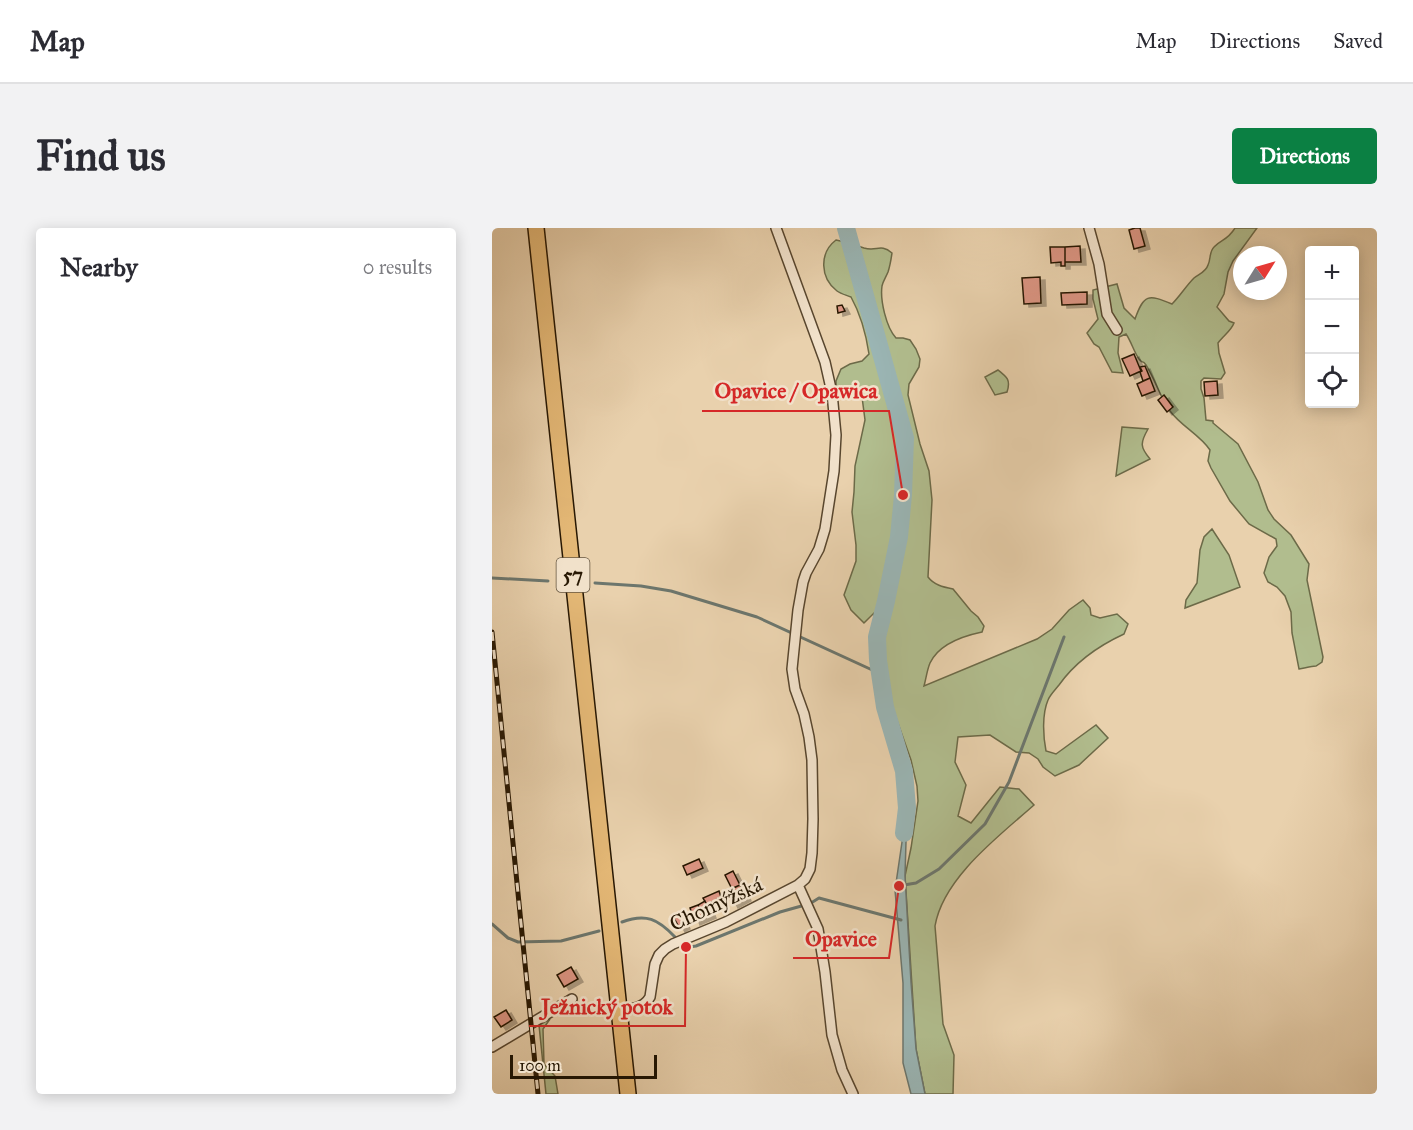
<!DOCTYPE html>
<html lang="en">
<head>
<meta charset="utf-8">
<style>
	:root { --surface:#fff; --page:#f2f2f3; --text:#2b2b33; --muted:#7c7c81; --line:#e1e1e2; --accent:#0b8043 }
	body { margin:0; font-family:"IM FELL Great Primer",serif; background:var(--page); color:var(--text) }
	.controls { position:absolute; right:18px; top:18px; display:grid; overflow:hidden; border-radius:6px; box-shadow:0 3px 15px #0003 }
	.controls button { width:54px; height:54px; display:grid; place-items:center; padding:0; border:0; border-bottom:2px solid var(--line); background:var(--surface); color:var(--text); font:30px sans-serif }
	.compass { position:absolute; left:741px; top:18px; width:54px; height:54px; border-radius:50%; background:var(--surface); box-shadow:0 3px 15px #0003; rotate:53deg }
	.scale { position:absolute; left:18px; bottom:15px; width:147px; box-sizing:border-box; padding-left:6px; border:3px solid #281803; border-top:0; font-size:16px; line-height:21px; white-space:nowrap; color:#281803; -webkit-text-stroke:4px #f1e1ca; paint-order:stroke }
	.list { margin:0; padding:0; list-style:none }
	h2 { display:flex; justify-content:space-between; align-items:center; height:78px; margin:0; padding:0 24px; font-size:26px }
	h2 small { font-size:20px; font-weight:400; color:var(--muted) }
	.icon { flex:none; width:33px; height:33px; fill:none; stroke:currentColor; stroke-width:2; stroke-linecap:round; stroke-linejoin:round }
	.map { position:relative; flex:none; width:885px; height:866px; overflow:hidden; border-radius:6px }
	header { display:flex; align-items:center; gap:36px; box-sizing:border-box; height:84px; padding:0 30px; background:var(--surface); border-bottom:2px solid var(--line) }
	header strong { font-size:28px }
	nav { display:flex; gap:33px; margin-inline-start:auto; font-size:21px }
	.intro { display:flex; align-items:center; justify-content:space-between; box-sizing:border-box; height:144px; padding:0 36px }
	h1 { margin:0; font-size:42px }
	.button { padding:15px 27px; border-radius:6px; background:var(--accent); color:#fff; font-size:21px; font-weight:700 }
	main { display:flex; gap:36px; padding:0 36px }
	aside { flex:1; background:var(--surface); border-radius:6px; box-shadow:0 3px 15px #0003 }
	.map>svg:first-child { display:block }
	.green { fill:#b1bd8e; stroke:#6c6a48; stroke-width:1.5 }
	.water { fill:#9ab5b4; stroke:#6c766d; stroke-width:1.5 }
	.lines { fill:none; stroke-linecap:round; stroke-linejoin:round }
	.stream { stroke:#6c766d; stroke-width:3 }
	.river { stroke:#9ab5b4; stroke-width:18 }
	.building { fill:#dc9583; stroke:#281803; stroke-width:1.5; filter:url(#shadow) }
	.street-casing { stroke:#58462e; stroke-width:12 }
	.primary-casing { stroke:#281803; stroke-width:18 }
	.street { stroke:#f1e1ca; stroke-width:9 }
	.primary { stroke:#e4b876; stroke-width:15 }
	.rail-casing { stroke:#281803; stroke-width:5 }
	.rail { stroke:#f1e1ca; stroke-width:3; stroke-dasharray:9; stroke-linecap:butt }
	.labels { text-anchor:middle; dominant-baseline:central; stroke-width:5; stroke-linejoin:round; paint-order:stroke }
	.shield { fill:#f1e1ca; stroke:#64543f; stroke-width:1.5 }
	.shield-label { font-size:20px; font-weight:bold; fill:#281803 }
	.street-label { font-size:21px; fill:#281803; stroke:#f1e1ca }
	.leader { fill:none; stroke:#d62828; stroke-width:2 }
	.callout-dot { fill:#d62828; stroke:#f1e1ca; stroke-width:2 }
	.callout-label { font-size:22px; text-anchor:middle; font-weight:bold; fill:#d62828; stroke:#f1e1ca; stroke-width:5; stroke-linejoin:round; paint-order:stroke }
</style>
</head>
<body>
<header>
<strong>Map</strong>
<nav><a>Map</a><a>Directions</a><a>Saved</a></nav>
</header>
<div class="intro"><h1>Find us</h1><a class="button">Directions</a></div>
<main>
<aside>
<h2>Nearby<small>0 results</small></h2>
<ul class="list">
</ul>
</aside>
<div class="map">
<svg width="885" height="866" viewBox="0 0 885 866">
	<defs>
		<filter id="shadow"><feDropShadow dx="5" dy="3" stdDeviation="0" flood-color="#0004"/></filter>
	</defs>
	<rect width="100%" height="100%" fill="#e9d1ad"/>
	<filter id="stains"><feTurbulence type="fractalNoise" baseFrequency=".00333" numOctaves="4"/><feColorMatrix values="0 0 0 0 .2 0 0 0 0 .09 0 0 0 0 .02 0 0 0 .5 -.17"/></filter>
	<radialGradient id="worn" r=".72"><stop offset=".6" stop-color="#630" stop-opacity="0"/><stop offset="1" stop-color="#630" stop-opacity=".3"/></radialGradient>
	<path class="green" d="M 743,0 L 765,0 L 741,33 L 736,44 L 732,66 L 725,79 L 737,93 L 742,95 C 739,103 731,108 726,115 L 727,125 L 733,145 L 729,151 L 712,150 L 709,153 L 709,161 L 712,170 L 714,192 L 721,193 L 721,195 L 746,216 L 766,254 L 776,282 L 782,291 L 799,307 L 817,336 L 815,352 L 831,429 L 830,434 L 824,438 C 819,438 813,440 807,441 L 800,405 L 799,384 L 793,368 L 785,359 L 776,354 L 772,345 L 777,329 L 785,318 L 784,311 L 757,296 L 738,273 L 719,240 L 716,233 L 718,222 C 708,207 689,198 678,183 C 668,169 663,151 654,137 C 650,131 652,137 647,131 C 642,124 639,113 634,106 L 627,109 L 626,125 L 631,145 L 620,144 L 607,119 L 602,116 L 595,105 L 606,91 L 601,71 L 601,62 L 625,56 L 632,80 L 643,91 C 652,66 656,66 680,76 C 688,68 694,58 702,50 C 707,46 714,44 716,37 C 719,31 717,24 722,19 C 729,11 735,13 743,0 Z
		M 344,12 C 354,14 363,17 372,20 C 385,24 388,15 400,25 C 399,32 398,38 396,44 C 394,49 391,53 390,58 C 388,72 394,99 404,110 L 411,110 L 418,112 L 424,121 L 428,131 L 427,139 L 417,156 L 416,167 L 428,216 L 437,243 L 440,272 L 436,349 C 442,357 451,359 461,361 L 479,383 L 486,389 L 492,398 L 490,404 C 471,408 447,416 438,435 C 435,442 434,451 432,458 L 545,411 L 560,401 L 577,382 L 591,372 L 598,380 L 599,387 L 608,390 L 625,386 L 636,396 L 632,406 C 606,418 584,433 567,457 C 563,462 558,467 556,472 C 550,486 551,508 554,523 L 564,526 L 604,497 L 616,510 L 587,537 L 563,548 L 551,539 L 546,531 L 537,525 L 524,524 L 498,507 L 466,509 L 463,534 L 474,557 L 466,588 L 479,595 L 508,559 L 527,561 L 542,577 C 507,608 451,650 443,698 L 451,796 L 462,827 L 461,866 L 433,866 L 424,821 L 413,648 L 419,620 L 426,573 L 425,558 L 419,532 L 403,487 L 389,473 L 381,427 L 382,385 L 372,395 L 359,382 L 352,367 L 364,333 L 364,317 L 360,284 L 362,264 L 363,238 L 373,192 L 370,169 L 363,164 L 344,164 L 344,153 L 349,141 L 358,136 L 370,133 L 377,126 C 374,106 369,87 359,69 C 354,67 349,66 345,63 C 328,50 327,25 344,12 Z
		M 506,142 C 515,149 519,152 515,164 L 503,167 L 493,149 Z
		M 630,199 L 656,201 C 648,215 648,219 658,231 L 624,248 Z
		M 720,301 L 737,327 L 748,359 L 693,380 L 694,372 L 705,355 L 708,322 L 712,309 Z
		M 58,791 L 51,801 L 52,836 L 63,848 L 66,866 L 54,866 L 47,797 Z"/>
	<path class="water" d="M 415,580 L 413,648 L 419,754 L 424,821 L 433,866 L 419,866 L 411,835 L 411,755 L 403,662 Z"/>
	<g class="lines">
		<path class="stream" d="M 0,350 L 56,353
			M 103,355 L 149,358 L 179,363 L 265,389 L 389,446
			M 412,657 L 424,655 L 447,641 L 493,596 L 517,554 L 572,409
			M 319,675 L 327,670 L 409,692
			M 130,694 C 154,685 166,691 183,709
			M 0,696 L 16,710 L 26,714 L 69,713 L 107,703
			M 191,717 L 197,719 L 204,718 L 288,684 L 313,677"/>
		<path class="river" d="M 354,0 L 413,210 L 411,267 L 407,309 L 394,373 L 385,409 L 386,432 L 393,479 L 412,543 L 415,580 L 412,605"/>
	</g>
	<path class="building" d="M 643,0 L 648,0 L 653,18 L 642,21 L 637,2 Z
		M 588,18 L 589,34 L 573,34 L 573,19 Z
		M 558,19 L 573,19 L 573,38 L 569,38 L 569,34 L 559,35 Z
		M 548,49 L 549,75 L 532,76 L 530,50 Z
		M 595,64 L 595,76 L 570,77 L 569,65 Z
		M 350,77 L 353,83 L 346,85 L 345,78 Z
		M 642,126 L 649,143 L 638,148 L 630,131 Z
		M 653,138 L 658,150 L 651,153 L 648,144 L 650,143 L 648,139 Z
		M 658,150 L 663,163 L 650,168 L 645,156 Z
		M 725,153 L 726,167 L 713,168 L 712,154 Z
		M 672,167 L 681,179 L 675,184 L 666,172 Z
		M 207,631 L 211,640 L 195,647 L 191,638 Z
		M 241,643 L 248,657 L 240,661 L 233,647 Z
		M 248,657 L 254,670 L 241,677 L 234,663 Z
		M 227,663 L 229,669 L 215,677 L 211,670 Z
		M 213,673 L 219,687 L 212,690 L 206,677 Z
		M 206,677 L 212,690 L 203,694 L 198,680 Z
		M 188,687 L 193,698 L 188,701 L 182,690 Z
		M 79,739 L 86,751 L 72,759 L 65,747 Z
		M 14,782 L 20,792 L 9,799 L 2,789 Z"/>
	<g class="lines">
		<g class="street-casing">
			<path id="street" d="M 597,0 L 607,36 L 615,86 L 625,102
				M 306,657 L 326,701 L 333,744 L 340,807 L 350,842 L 361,866
				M 127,782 C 139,781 151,781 158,769 L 163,736 L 167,727 L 173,721 L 181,716 L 234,694 L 306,657 L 313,651 L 318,641 L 320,625 L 321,591 L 320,532 L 317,509 L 312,486 L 303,461 L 300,441 L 306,382 L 311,354 L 314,345 L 327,321 L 333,301 L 342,243 L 344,207 L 340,165 L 333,134 L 284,0
				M 0,819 L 80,771"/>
		</g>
		<g class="primary-casing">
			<path id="primary" d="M 44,0 L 136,866"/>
		</g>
		<use href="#street" class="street"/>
		<use href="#primary" class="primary"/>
		<g class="rail-casing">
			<path id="rail" d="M 0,404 L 46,866"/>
		</g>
		<use href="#rail" class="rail"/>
	</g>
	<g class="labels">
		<rect class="shield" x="64.5" y="330" width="33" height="34" rx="4.5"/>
		<g class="shield-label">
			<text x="81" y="347">57</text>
		</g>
		<g class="street-label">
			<text transform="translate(224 676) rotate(-25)">Chomýžská</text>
		</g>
	</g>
	<path class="leader" d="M411 267L397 183H210M407 658L397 730H301M194 719L193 798H37"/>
	<g class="callout-dot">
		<circle cx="411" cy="267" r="6"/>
		<circle cx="407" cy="658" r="6"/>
		<circle cx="194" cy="719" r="6"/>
	</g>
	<g class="callout-label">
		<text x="304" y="170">Opavice / Opawica</text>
		<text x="349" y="718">Opavice</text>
		<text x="115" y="786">Ježnický potok</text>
	</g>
	<rect width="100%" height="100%" filter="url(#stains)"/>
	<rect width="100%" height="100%" fill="url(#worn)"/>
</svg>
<div class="controls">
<button>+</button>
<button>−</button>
<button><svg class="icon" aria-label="locate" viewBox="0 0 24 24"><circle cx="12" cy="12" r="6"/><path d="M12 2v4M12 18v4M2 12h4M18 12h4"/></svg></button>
</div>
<svg class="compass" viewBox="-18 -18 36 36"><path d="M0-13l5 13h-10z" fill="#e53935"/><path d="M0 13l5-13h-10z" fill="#7c7c81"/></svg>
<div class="scale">100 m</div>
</div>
</main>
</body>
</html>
